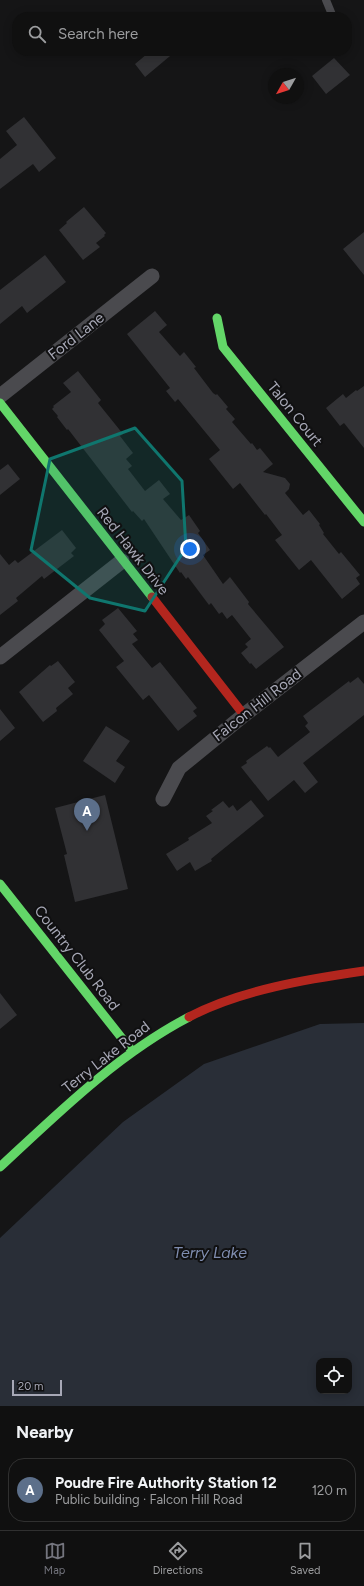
<!DOCTYPE html>
<html lang="en">
<head>
<meta charset="utf-8">
<style>
	:root { --surface:#101010; --page:#191919; --text:#f1f3f6; --muted:#9c9d9f; --line:#303030; --accent:#74757e }
	body { margin:0; font-family:Figtree,sans-serif; background:var(--page); color:var(--text) }
	.controls { position:absolute; right:12px; bottom:12px; display:grid; overflow:hidden; border-radius:8px; box-shadow:0 2px 10px #0003 }
	.controls button { width:36px; height:36px; display:grid; place-items:center; padding:0; border:0; border-bottom:1px solid var(--line); background:var(--surface); color:var(--text); font:20px sans-serif }
	.compass { position:absolute; left:268px; top:68px; width:36px; height:36px; border-radius:50%; background:var(--surface); box-shadow:0 2px 10px #0003; rotate:231deg }
	.scale { position:absolute; left:12px; bottom:10px; width:50px; box-sizing:border-box; padding-left:4px; border:2px solid #a7a8b6; border-top:0; font-size:11px; line-height:14px; white-space:nowrap; color:#a7a8b6; -webkit-text-stroke:3px #101011; paint-order:stroke }
	.you { position:absolute; left:190px; top:549px; width:14px; height:14px; margin:-10px; border:3px solid #fff; border-radius:50%; background:#1a73e8; box-shadow:0 0 0 6px #1a73e833 }
	.badge { display:grid; place-items:center; width:26px; height:26px; border-radius:50%; background:var(--accent); color:#fff; font-size:13px; font-weight:700 }
	.pin { position:absolute; translate:-50% -33px; filter:drop-shadow(0 1px 2px #0008) }
	.pin::after { content:''; position:absolute; top:21px; width:14px; height:12px; background:inherit; clip-path:polygon(0 0,100% 0,50% 100%) }
	.list { margin:0; padding:0; list-style:none }
	h2 { display:flex; justify-content:space-between; align-items:center; height:52px; margin:0; padding:0 16px; font-size:17px }
	h2 small { font-size:13px; font-weight:400; color:var(--muted) }
	.list li { display:grid; grid-template-columns:26px 1fr auto; gap:12px; align-items:center; box-sizing:border-box; height:64px; margin:0 8px 8px; padding:0 8px; border:1px solid var(--line); border-radius:16px }
	.list b { display:block; font-size:15px; white-space:nowrap }
	.list p { margin:0; font-size:13px; white-space:nowrap; color:var(--muted) }
	.list em { font-size:13px; font-style:normal; color:var(--muted) }
	.icon { flex:none; width:22px; height:22px; fill:none; stroke:currentColor; stroke-width:2; stroke-linecap:round; stroke-linejoin:round }
	.map { position:relative; flex:none; width:364px; height:1406px; overflow:hidden }
	.search { position:absolute; background:var(--surface); box-shadow:0 2px 10px #0003; left:12px; right:12px; top:12px; height:44px; display:flex; align-items:center; gap:10px; box-sizing:border-box; padding:0 14px; border-radius:16px; color:var(--muted); font-size:15px }
	.sheet { height:124px; background:var(--surface) }
	nav { display:flex; justify-content:space-around; align-items:center; box-sizing:border-box; height:56px; border-top:1px solid var(--line); background:var(--surface); font-size:11px; color:var(--muted) }
	nav a { display:grid; justify-items:center; gap:2px }
	nav .on { color:var(--accent) }
	.map>svg:first-child { display:block }
	.water { fill:#292e37; fill-rule:evenodd }
	.building { fill:#313134 }
	.lines { fill:none; stroke-linecap:round; stroke-linejoin:round }
	.lane { stroke:#4a4a4e; stroke-width:8 }
	.street { stroke:#4a4a4e; stroke-width:15 }
	.fast { stroke:#63d668; stroke-width:9 }
	.jam { stroke:#b3261e; stroke-width:9 }
	.marked { fill:#0f766e; fill-opacity:0.2; stroke:#0f766e; stroke-width:3; stroke-linejoin:round }
	.labels { text-anchor:middle; dominant-baseline:central; stroke-width:4; stroke-linejoin:round; paint-order:stroke }
	.street-label { font-size:15px; fill:#a7a8b6; stroke:#101011 }
	.water-label { font-size:16px; font-style:italic; fill:#7f8db0; stroke:#101011 }
</style>
</head>
<body>
<div class="map">
<svg width="364" height="1406" viewBox="0 0 364 1406">
	<rect width="100%" height="100%" fill="#151516"/>
	<path class="water" d="M 364,1023 L 364,1406 L 0,1406 L 0,1238 L 123,1122 L 204,1064 L 320,1024 ZM 319,1361 L 349,1361 L 349,1391 L 319,1391 Z"/>
	<path class="building" d="M 156,51 L 176,51 L 145,77 L 135,64 L 147,54 L 149,56 Z
		M 334,58 L 350,75 L 326,94 L 312,76 Z
		M 24,117 L 56,158 L 39,172 L 33,164 L 0,189 L 0,159 L 17,145 L 6,131 Z
		M 84,207 L 106,233 L 104,235 L 105,236 L 96,243 L 100,247 L 83,260 L 59,230 L 67,223 L 66,222 Z
		M 364,232 L 364,275 L 343,249 Z
		M 45,255 L 66,282 L 27,313 L 22,306 L 0,324 L 0,290 Z
		M 155,311 L 167,325 L 159,332 L 180,356 L 184,352 L 196,367 L 194,368 L 213,393 L 216,395 L 217,394 L 228,407 L 226,409 L 235,419 L 232,422 L 251,444 L 252,443 L 257,450 L 260,448 L 273,464 L 263,472 L 285,478 L 290,484 L 289,489 L 285,493 L 303,515 L 309,510 L 320,524 L 319,525 L 324,533 L 323,534 L 339,554 L 341,552 L 360,575 L 356,578 L 360,584 L 342,599 L 311,560 L 299,570 L 275,540 L 282,535 L 266,514 L 265,515 L 240,483 L 233,489 L 209,459 L 220,450 L 178,399 L 175,402 L 166,391 L 170,388 L 127,334 Z
		M 78,371 L 101,400 L 98,403 L 123,434 L 120,436 L 133,453 L 126,459 L 132,466 L 128,469 L 145,491 L 159,480 L 170,494 L 163,499 L 181,520 L 189,515 L 200,531 L 198,533 L 210,550 L 203,555 L 223,584 L 230,577 L 249,602 L 248,604 L 284,647 L 256,669 L 251,663 L 250,664 L 241,653 L 248,647 L 245,644 L 251,639 L 232,615 L 227,619 L 222,612 L 219,614 L 211,603 L 209,605 L 188,577 L 186,579 L 181,572 L 180,573 L 144,519 L 142,521 L 133,511 L 132,512 L 68,429 L 67,430 L 57,417 L 58,416 L 52,409 L 54,407 L 53,406 L 71,392 L 63,383 Z
		M 364,386 L 364,448 L 344,423 L 340,426 L 326,408 L 343,394 L 346,398 L 356,390 L 357,391 Z
		M 8,464 L 20,479 L 0,495 L 0,470 Z
		M 62,530 L 76,548 L 71,553 L 74,556 L 44,579 L 42,576 L 16,598 L 18,601 L 0,615 L 0,554 L 9,565 L 15,560 L 18,563 Z
		M 118,608 L 137,631 L 133,634 L 138,640 L 132,644 L 152,668 L 160,662 L 197,708 L 193,711 L 197,716 L 178,731 L 149,695 L 143,700 L 116,667 L 124,661 L 99,630 L 105,624 L 102,620 Z
		M 58,661 L 75,682 L 68,688 L 73,694 L 56,708 L 57,711 L 43,722 L 19,692 L 50,665 L 51,666 Z
		M 358,677 L 364,684 L 364,715 L 303,763 L 318,782 L 305,793 L 294,780 L 268,801 L 241,767 L 247,763 L 246,761 L 267,746 L 269,748 L 270,747 L 278,757 L 310,732 L 305,726 L 308,723 L 303,716 L 349,681 L 350,683 Z
		M 0,709 L 15,728 L 0,741 Z
		M 106,726 L 130,741 L 116,761 L 125,767 L 115,783 L 83,761 Z
		M 105,795 L 128,889 L 75,902 L 64,855 L 67,854 L 55,808 Z
		M 251,800 L 264,816 L 211,859 L 212,861 L 195,871 L 190,862 L 177,871 L 166,854 L 189,840 L 188,838 L 212,823 L 206,816 L 213,811 L 211,810 L 223,801 L 229,808 L 233,805 L 237,811 Z
		M 0,993 L 17,1015 L 0,1029 Z"/>
	<g class="lines">
		<path class="lane" d="M 326,0 L 333,17"/>
		<path class="street" d="M 0,396 L 152,276
			M 0,657 L 122,561
			M 163,799 L 179,768 L 244,715 L 364,622"/>
		<path class="fast" d="M 217,318 L 223,347 L 364,522
			M 0,403 L 152,597
			M 0,884 L 132,1051
			M 0,1167 C 59,1112 118,1054 189,1017"/>
		<path class="jam" d="M 152,597 L 244,715
			M 189,1017 C 240,990 308,979 364,971"/>
	</g>
	<path class="marked" d="M 135,428 L 182,481 L 186,548 L 145,611 L 90,598 L 31,550 L 50,459 Z"/>
	<g class="labels">
		<g class="street-label">
			<text transform="translate(76 336) rotate(-38)">Ford Lane</text>
			<text transform="translate(295 414) rotate(51)">Talon Court</text>
			<text transform="translate(133 551) rotate(52)">Red Hawk Drive</text>
			<text transform="translate(257 705) rotate(-38)">Falcon Hill Road</text>
			<text transform="translate(77 958) rotate(52)">Country Club Road</text>
			<text transform="translate(106 1057) rotate(-38)">Terry Lake Road</text>
		</g>
		<g class="water-label">
			<text x="210" y="1252">Terry Lake</text>
		</g>
	</g>
</svg>
<div class="controls">
<button><svg class="icon" aria-label="locate" viewBox="0 0 24 24"><circle cx="12" cy="12" r="6"/><path d="M12 2v4M12 18v4M2 12h4M18 12h4"/></svg></button>
</div>
<svg class="compass" viewBox="-18 -18 36 36"><path d="M0-13l5 13h-10z" fill="#e53935"/><path d="M0 13l5-13h-10z" fill="#9c9d9f"/></svg>
<div class="scale">20 m</div>
<div class="you"></div>
<div class="pin badge" style="left:87px;top:831px;background:#5c6f8a">A</div>
<div class="search"><svg class="icon" aria-label="search" viewBox="0 0 24 24"><circle cx="10" cy="10" r="6"/><path d="M15 15l6 6"/></svg>Search here</div>
</div>
<section class="sheet">
<h2>Nearby<small></small></h2>
<ul class="list">
<li><span class="badge" style="background:#5c6f8a">A</span><div><b>Poudre Fire Authority Station 12</b><p>Public building · Falcon Hill Road</p></div><em>120 m</em></li>
</ul>
</section>
<nav>
<a class="on"><svg class="icon" aria-label="map" viewBox="0 0 24 24"><path d="M3 6l6-2 6 2 6-2v14l-6 2-6-2-6 2zM9 4v14M15 6v14"/></svg>Map</a>
<a><svg class="icon" aria-label="directions" viewBox="0 0 24 24"><path d="M12 3l9 9-9 9-9-9zM9 14v-3h6M13 9l2 2-2 2"/></svg>Directions</a>
<a><svg class="icon" aria-label="saved" viewBox="0 0 24 24"><path d="M7 4h10v16l-5-4-5 4z"/></svg>Saved</a>
</nav>
</body>
</html>
